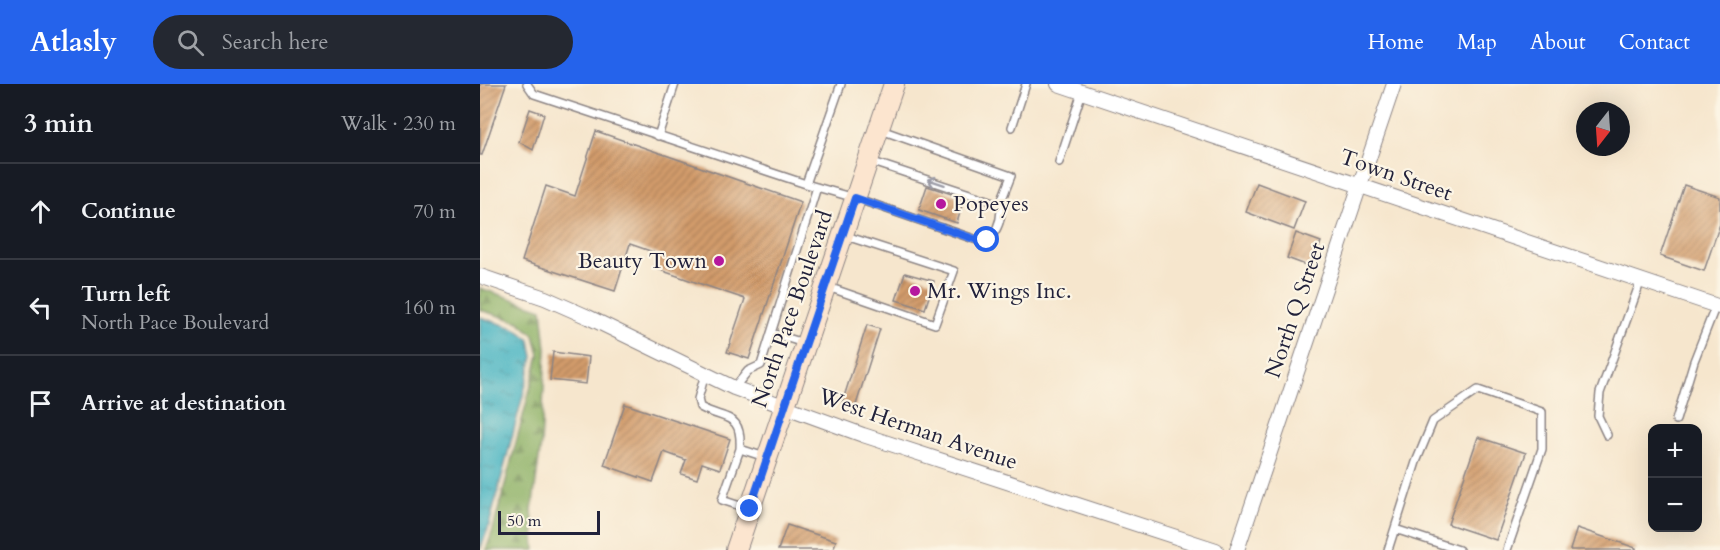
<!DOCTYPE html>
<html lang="en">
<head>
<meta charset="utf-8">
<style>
	:root { --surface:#171b24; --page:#242831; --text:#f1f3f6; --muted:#9ea1a6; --line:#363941; --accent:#2563eb }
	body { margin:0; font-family:Cardo,serif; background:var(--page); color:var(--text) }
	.controls { position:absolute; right:18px; bottom:18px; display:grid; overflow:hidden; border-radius:12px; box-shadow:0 6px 24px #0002 }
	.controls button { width:54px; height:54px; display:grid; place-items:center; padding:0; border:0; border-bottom:2px solid var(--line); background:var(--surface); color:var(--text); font:30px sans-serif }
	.compass { position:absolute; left:1096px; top:18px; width:54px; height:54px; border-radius:50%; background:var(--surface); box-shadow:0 6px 24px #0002; rotate:197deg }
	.scale { position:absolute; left:18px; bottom:15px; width:102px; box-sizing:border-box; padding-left:6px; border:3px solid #22223b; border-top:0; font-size:16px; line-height:21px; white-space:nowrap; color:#22223b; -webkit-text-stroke:4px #fcf5e5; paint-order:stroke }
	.stop { position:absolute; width:18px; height:18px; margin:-14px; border:4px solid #2563eb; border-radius:50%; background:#fff }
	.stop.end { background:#2563eb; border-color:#fff; box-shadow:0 2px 6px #0008 }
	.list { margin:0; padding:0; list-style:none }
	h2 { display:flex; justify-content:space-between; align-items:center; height:78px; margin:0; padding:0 24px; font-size:26px }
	h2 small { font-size:20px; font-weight:400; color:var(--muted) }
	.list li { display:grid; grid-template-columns:39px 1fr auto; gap:18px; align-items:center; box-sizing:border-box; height:96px; padding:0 24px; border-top:2px solid var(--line) }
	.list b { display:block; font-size:22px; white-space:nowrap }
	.list p { margin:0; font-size:20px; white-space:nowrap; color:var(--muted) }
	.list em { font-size:20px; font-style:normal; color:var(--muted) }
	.icon { flex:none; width:33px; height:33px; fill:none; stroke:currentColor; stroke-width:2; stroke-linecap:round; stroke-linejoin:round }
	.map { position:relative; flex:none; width:1240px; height:466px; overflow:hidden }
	header { display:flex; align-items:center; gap:36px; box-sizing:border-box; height:84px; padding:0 30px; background:var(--accent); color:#fff }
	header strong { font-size:28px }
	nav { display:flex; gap:33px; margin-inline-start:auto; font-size:21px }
	.search { width:420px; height:54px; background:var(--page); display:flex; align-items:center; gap:15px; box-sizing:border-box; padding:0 21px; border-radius:33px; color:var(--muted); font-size:22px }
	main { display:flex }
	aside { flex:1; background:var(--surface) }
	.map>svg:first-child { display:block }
	.forest { fill:url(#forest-firs); stroke:#586a50; stroke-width:1.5 }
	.water { fill:url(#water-ripples); stroke:#346b7e; stroke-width:1.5 }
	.building { fill:url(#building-hatch) }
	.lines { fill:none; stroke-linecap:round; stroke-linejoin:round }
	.lane-casing { stroke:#8c8484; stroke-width:10 }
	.street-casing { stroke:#8c8484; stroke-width:16 }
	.secondary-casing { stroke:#8c8484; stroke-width:22 }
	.lane { stroke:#fff; stroke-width:7 }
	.street { stroke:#fff; stroke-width:14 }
	.secondary { stroke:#fce5cf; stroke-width:20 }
	.oneway { stroke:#9c9ca7 }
	.route { stroke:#2563eb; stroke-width:8 }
	.poi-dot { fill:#b5179e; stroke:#fcf5e5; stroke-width:2 }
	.labels { text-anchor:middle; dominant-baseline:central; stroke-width:4.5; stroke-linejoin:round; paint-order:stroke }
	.street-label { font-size:22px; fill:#22223b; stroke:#fcf5e5 }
	.poi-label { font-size:22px; fill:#22223b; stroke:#fcf5e5; text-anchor:start }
</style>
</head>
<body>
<header>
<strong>Atlasly</strong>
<div class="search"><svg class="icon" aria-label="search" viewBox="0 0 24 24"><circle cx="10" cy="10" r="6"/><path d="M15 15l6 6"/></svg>Search here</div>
<nav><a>Home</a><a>Map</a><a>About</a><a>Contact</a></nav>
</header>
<main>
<aside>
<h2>3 min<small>Walk · 230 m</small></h2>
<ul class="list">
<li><svg class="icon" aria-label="ahead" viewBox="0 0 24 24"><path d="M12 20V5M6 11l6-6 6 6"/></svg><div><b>Continue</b></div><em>70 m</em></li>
<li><svg class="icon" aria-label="left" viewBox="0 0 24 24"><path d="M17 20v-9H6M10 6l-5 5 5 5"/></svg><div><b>Turn left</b><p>North Pace Boulevard</p></div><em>160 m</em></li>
<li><svg class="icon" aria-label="arrive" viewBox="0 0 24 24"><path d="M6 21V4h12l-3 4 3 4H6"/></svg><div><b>Arrive at destination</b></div></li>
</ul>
</aside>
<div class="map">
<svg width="1240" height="466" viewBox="0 0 1240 466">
	<defs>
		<pattern id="forest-firs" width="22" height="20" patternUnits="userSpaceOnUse" patternTransform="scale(1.5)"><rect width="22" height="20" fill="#8db166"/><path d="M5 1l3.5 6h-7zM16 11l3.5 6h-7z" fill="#739055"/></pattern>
		<pattern id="water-ripples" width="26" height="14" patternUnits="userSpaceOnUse" patternTransform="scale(1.5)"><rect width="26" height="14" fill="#47b4c2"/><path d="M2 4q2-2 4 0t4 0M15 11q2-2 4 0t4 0" fill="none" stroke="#3b929f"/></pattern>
		<pattern id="building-hatch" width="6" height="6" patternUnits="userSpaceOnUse" patternTransform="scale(1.5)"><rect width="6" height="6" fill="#d29b6b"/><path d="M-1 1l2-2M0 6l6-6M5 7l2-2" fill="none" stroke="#aa7e59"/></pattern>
	</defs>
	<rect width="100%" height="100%" fill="#fcf5e5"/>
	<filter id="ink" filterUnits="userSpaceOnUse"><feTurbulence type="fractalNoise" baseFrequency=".0167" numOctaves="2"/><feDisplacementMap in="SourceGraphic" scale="12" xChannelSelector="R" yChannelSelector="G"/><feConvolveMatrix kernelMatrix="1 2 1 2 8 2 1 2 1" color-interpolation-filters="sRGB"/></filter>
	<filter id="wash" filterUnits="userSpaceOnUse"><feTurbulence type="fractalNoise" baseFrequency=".008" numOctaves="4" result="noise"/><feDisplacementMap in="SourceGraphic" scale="24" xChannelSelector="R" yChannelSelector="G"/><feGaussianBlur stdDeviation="1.35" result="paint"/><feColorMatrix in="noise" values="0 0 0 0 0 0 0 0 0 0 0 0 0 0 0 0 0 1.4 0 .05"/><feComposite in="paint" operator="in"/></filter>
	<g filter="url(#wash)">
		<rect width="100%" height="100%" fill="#f6e6cd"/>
		<path class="forest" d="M 0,204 L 62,225 L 66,265 L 61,360 L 52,426 L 55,466 L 6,466 L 13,446 L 59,271 L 54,251 L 39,238 L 0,226 Z"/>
		<path class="water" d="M 0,233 L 36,245 L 50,256 L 53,273 L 8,445 L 0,466 Z"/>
		<g id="blocks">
			<path class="building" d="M 0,0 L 26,0 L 2,71 L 0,71 Z
				M 50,25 L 64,30 L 53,66 L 39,58 Z
				M 116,47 L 321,118 L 269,275 L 247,268 L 265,215 L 174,184 L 179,170 L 150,160 L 135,207 L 42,177 L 66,102 L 95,112 Z
				M 777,99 L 825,117 L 814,146 L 766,128 Z
				M 1204,101 L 1240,113 L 1240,140 L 1224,187 L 1180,172 Z
				M 447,102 L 484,114 L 477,139 L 439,126 Z
				M 816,149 L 841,158 L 831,183 L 807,174 Z
				M 425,189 L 454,197 L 445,225 L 416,216 Z
				M 387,241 L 400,245 L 375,324 L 362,319 Z
				M 73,268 L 109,273 L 106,300 L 70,296 Z
				M 145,320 L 250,355 L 240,385 L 222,379 L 217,395 L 201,390 L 206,376 L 184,368 L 173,398 L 124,381 Z
				M 998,353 L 1046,369 L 1016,456 L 968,440 Z
				M 307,441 L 356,457 L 353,466 L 298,466 Z
				M 1097,444 L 1156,464 L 1156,466 L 1090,466 Z"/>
		</g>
	</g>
	<g filter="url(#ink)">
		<use href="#blocks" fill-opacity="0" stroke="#8c8484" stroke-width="1.5"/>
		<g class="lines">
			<g class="lane-casing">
				<path id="lane" d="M 47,0 L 54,10 L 326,100 L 361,0
					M 532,43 L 546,0
					M 401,46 L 531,92 L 520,120
					M 178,52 L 195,0
					M 579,78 L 602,8
					M 326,100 L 375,114 L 500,157 C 516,156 523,134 520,120 L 390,77
					M 348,203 L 455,240 L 474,187 L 363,151
					M 291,249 L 324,259
					M 225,290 L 218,315 L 220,323 C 246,337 262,328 260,365
					M 254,304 L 268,287 L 281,281 L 337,103
					M 1196,336 L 1214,277 L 1236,221
					M 1127,351 L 1118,332 L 1120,309 L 1161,196
					M 269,425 L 242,416 L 260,365 L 285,373
					M 915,445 L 979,466
					M 908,466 L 936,378 L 953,337 L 998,306 L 1062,328 L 1062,365 L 1027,466"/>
			</g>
			<g class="street-casing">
				<path id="street" d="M 578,0 L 1240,223
					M 0,192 L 65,214 L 108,233 L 254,304 L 383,351 L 736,466
					M 757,466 L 914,0"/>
			</g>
			<g class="secondary-casing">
				<path id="secondary" d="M 256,466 L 414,0"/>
			</g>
			<use href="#lane" class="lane"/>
			<use href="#street" class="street"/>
			<use href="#secondary" class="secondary"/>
		</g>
		<defs><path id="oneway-shaft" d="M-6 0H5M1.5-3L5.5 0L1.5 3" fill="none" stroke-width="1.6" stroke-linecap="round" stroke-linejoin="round" transform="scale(1.5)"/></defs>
		<use class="oneway" href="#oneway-shaft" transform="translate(456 98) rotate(-162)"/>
	</g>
	<g class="lines" filter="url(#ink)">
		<path class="route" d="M 270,425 L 375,114 L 500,157 L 507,156"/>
	</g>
	<g class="poi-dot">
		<circle cx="461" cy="120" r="6"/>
		<circle cx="239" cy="177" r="6"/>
		<circle cx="435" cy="207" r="6"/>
	</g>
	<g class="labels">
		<g class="street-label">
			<text transform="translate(916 91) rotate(19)">Town Street</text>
			<text transform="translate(312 225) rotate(-71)">North Pace Boulevard</text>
			<text transform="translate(815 226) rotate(-71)">North Q Street</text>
			<text transform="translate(438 345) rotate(19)">West Herman Avenue</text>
		</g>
		<g class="poi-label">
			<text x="473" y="120">Popeyes</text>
			<text x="227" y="177" text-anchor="end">Beauty Town</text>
			<text x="447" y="207">Mr. Wings Inc.</text>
		</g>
	</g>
</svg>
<div class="controls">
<button>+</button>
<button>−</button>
</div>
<svg class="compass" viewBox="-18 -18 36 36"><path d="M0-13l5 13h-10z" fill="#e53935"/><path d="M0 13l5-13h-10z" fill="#9ea1a6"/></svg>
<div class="scale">50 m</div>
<div class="stop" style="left:507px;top:156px"></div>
<div class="stop end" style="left:270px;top:425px"></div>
</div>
</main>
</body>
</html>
